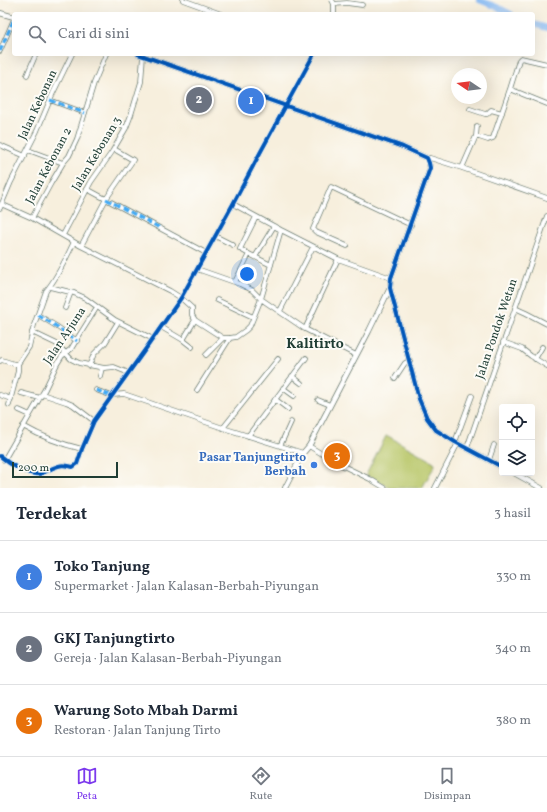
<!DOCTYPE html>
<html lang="id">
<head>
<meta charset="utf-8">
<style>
	:root { --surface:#fff; --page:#f2f2f3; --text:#1f2937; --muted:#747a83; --line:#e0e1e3; --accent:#7c3aed }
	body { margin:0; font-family:Vollkorn,serif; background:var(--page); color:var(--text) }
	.controls { position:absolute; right:12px; bottom:12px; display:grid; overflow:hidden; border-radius:4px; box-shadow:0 4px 16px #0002 }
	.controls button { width:36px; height:36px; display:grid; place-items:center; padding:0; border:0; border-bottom:1px solid var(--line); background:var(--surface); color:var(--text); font:20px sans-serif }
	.compass { position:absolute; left:451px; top:68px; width:36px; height:36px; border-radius:50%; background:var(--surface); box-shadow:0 4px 16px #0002; rotate:283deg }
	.scale { position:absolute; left:12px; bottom:10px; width:106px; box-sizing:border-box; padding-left:4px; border:2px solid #1f3d34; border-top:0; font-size:11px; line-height:14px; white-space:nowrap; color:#1f3d34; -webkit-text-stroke:3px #fdfcf7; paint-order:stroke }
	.you { position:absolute; left:247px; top:274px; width:14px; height:14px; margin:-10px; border:3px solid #fff; border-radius:50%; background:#1a73e8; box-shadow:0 0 0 6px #1a73e833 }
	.badge { display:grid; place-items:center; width:26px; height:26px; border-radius:50%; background:var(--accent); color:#fff; font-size:13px; font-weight:700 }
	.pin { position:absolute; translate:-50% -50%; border:2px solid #fff; box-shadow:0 1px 4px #0006 }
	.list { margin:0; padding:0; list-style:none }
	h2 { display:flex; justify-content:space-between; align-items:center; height:52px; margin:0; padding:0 16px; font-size:17px }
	h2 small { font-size:13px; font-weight:400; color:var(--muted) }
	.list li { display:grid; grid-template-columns:26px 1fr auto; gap:12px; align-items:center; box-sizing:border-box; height:72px; padding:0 16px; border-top:1px solid var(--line) }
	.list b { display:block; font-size:15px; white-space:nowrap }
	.list p { margin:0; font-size:13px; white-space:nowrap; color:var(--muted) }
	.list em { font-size:13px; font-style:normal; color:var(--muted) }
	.icon { flex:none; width:22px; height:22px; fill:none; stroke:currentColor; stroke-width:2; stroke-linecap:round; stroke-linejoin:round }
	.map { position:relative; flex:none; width:547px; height:488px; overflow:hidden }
	.search { position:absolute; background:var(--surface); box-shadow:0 4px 16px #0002; left:12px; right:12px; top:12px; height:44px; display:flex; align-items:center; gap:10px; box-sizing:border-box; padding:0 14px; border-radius:4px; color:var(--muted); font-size:15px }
	.sheet { height:268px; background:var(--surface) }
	nav { display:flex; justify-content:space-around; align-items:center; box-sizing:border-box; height:56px; border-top:1px solid var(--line); background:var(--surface); font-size:11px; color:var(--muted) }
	nav a { display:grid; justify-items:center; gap:2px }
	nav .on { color:var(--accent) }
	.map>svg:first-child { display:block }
	.green { fill:#b8c668; stroke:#6c824e }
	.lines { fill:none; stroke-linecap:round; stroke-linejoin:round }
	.river { stroke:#84b8f2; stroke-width:6 }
	.minor-casing { stroke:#6b7b6f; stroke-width:5.5 }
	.tertiary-casing { stroke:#6b7b6f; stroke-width:6 }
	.minor { stroke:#fff; stroke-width:4 }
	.tertiary { stroke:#fff; stroke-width:4.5 }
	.quiet { stroke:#3fa9f5; stroke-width:3; stroke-dasharray:6 3; stroke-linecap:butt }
	.cycleway-casing { stroke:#fdfcf7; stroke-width:6 }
	.cycleway { stroke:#0057b8; stroke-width:4 }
	.shop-dot { fill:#3f7fe0; stroke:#fdfcf7; stroke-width:1.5 }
	.labels { text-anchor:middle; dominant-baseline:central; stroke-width:4; stroke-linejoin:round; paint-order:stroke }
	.street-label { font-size:12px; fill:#1f3d34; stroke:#fdfcf7 }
	.shop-label { font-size:12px; font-weight:bold; fill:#366cbe; stroke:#fdfcf7; text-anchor:end }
	.quarter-label { font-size:14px; font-weight:bold; fill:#1f3d34; stroke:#fdfcf7 }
</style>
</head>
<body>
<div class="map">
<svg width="547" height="488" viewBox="0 0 547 488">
	<rect width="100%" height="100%" fill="#fdfcf7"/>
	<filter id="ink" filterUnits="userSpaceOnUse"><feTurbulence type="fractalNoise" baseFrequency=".025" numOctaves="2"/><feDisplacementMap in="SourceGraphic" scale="8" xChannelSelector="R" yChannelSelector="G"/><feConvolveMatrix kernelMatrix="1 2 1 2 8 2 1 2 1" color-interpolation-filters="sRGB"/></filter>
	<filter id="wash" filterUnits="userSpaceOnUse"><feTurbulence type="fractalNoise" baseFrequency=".012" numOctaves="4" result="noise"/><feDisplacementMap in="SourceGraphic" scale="16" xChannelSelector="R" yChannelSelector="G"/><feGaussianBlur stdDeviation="0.9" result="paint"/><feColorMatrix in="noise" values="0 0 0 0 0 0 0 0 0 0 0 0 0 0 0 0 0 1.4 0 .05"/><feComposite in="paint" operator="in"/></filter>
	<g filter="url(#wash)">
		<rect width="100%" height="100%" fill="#f7efdd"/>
		<path class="green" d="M 386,436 L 388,436 L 434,462 L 435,465 L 422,488 L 390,488 L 366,475 Z"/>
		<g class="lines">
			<path class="river" d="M 479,0 L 497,7 L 511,14
				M 533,24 L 547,28"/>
		</g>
	</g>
	<g filter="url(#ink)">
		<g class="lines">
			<g class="minor-casing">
				<path id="minor" d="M 183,0 L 221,14
					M 332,0 L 334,4 L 334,14
					M 334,4 L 347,3 L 362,5
					M 0,51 L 14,19
					M 27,75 L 36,54
					M 510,89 L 519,60 L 521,58 L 547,64
					M 50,100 L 85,113
					M 470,109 L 485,114 L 487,114 L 491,110 L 502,113
					M 117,124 L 126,128
					M 476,136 L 477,126
					M 0,145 L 25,156
					M 28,150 L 63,163
					M 427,158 L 430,158 L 462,168 L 547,198
					M 462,168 L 476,136 L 488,140 L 493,138 L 510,89 L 547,104
					M 87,189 L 206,253
					M 1,204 L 32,218 L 81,246 L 170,291 L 181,298 L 192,308 L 192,315 L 195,320 L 223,338 L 230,338 L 236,337 L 246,330 L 250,326 L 261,299 L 281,230
					M 233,204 L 281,230 L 338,259 L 391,278
					M 0,208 L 11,182 L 37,131 L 53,93 L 72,54
					M 32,218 L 51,183 L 63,163 L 69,156 L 77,139 L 94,83 L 106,54
					M 63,235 L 91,182 L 112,152 L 126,128 L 131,115 L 141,82 L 143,56
					M 215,236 L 233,245
					M 81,246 L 106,199 L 133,160 L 114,149
					M 347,246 L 316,232 L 313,229 L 331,187 L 411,225
					M 249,254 L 240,249 L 256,217
					M 255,257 L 274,226
					M 197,269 L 240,284 L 252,290 L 261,299 L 305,329 L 356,355
					M 235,282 L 249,254 L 271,265
					M 50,287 L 74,293 L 85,298 L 115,320 L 153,339
					M 217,300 L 253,317
					M 65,308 L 71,292
					M 515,308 L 526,313 L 547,324
					M 280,311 L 313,247
					M 38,315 L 56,326 L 77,341
					M 161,327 L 183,340 L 195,320
					M 305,329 L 338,259
					M 32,332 L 57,344 L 71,359 L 79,363 L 104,368 L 114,367 L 129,373
					M 183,340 L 192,347
					M 503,342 L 522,349 L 531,356 L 547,366
					M 206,355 L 223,338
					M 535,359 L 542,347
					M 0,361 L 2,360 L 14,364 L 18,364 L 29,347 L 34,325 L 46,291 C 58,277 66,258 74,242
					M 89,366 L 94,354 L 105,343 L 118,322
					M 100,376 L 102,368
					M 292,376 L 301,383
					M 395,378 L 405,363 L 410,361
					M 283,388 L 294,396
					M 96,390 L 112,396
					M 197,390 L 230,338
					M 21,393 L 40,398
					M 42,394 L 66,402 L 73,405 L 94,421
					M 0,395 L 11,399
					M 113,395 L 124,394 L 223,428 L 303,453
					M 275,399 L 288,409
					M 318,400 L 330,405
					M 9,405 L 18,371 L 18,364
					M 19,410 L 30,415
					M 23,426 C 42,437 61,444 82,449
					M 223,428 L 278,359
					M 248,436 L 306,358
					M 455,442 L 472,396
					M 280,446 L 291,422
					M 309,446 L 337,463 L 370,479 L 385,488
					M 467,448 L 547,216
					M 0,456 C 9,464 28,476 40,474 C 43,473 46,471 49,470 C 59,465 62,464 73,467 L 77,464 L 82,449 L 94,421 L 147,347 L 181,298 L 233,204 L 260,153 L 314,54
					M 4,460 L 45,389 L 57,364 L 62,356 L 71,349 L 77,339 L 97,307
					M 489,460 L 494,445
					M 435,488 L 458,443"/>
			</g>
			<g class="tertiary-casing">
				<path id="tertiary" d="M 0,13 L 14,17
					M 138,54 L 403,147 L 427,158 L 429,163 L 430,168 L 391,278 L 390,288 L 419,399 L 427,418 L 436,430 L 455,442 L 502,467
					M 514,473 L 541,488
					M 285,488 L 303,453 L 309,446 L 369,331 L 390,288"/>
			</g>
			<use href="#minor" class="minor"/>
			<use href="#tertiary" class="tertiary"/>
			<path class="quiet" d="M 0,51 L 14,19
				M 50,100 L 85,113
				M 106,199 L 160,228
				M 38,315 L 56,326 L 77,341
				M 96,390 L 112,396"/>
			<g class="cycleway-casing">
				<path id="cycleway" d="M 138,54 L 403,147 L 427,158 L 429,163 L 430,168 L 391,278 L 390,288 L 419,399 L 427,418 L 436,430 L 455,442 L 502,467
					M 0,456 C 9,464 28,476 40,474 C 43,473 46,471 49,470 C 59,465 62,464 73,467 L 77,464 L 82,449 L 94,421 L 147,347 L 181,298 L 233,204 L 260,153 L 314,54"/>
			</g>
			<use href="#cycleway" class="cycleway"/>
		</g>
	</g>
	<circle class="shop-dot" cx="314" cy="465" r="4"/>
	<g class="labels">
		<g class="street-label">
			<text transform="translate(38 105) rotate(-65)">Jalan Kebonan</text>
			<text transform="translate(97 154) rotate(-59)">Jalan Kebonan 3</text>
			<text transform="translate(49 166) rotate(-62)">Jalan Kebonan 2</text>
			<text transform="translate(497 329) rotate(-71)">Jalan Pondok Wetan</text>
			<text transform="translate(65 336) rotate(-56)">Jalan Arjuna</text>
		</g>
		<g class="shop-label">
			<text x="306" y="458">Pasar Tanjungtirto<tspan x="306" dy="14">Berbah</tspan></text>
		</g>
		<g class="quarter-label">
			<text x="315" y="344">Kalitirto</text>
		</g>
	</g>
</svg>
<div class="controls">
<button><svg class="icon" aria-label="locate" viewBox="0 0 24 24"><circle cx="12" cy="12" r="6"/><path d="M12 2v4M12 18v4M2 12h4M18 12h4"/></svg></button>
<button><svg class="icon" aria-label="layers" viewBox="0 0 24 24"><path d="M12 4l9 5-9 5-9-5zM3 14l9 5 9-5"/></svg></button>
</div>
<svg class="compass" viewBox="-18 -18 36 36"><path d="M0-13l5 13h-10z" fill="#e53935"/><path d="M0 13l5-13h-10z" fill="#747a83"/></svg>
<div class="scale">200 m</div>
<div class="you"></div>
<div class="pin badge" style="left:251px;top:101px;background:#3f7fe0">1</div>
<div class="pin badge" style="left:199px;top:100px;background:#6b7280">2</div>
<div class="pin badge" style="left:337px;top:456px;background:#e8710a">3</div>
<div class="search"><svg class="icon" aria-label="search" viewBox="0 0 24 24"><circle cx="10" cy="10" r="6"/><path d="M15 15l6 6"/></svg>Cari di sini</div>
</div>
<section class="sheet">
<h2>Terdekat<small>3 hasil</small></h2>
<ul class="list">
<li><span class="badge" style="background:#3f7fe0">1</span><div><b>Toko Tanjung</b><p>Supermarket · Jalan Kalasan-Berbah-Piyungan</p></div><em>330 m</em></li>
<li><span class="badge" style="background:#6b7280">2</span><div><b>GKJ Tanjungtirto</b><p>Gereja · Jalan Kalasan-Berbah-Piyungan</p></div><em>340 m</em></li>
<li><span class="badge" style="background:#e8710a">3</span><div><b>Warung Soto Mbah Darmi</b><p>Restoran · Jalan Tanjung Tirto</p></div><em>380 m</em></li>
</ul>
</section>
<nav>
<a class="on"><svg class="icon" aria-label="map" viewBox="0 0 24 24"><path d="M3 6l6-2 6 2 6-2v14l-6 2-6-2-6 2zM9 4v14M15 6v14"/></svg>Peta</a>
<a><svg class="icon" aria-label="directions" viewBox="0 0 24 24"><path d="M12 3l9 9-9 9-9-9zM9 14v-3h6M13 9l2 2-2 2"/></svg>Rute</a>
<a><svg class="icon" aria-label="saved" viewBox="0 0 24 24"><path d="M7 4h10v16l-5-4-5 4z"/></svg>Disimpan</a>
</nav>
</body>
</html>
